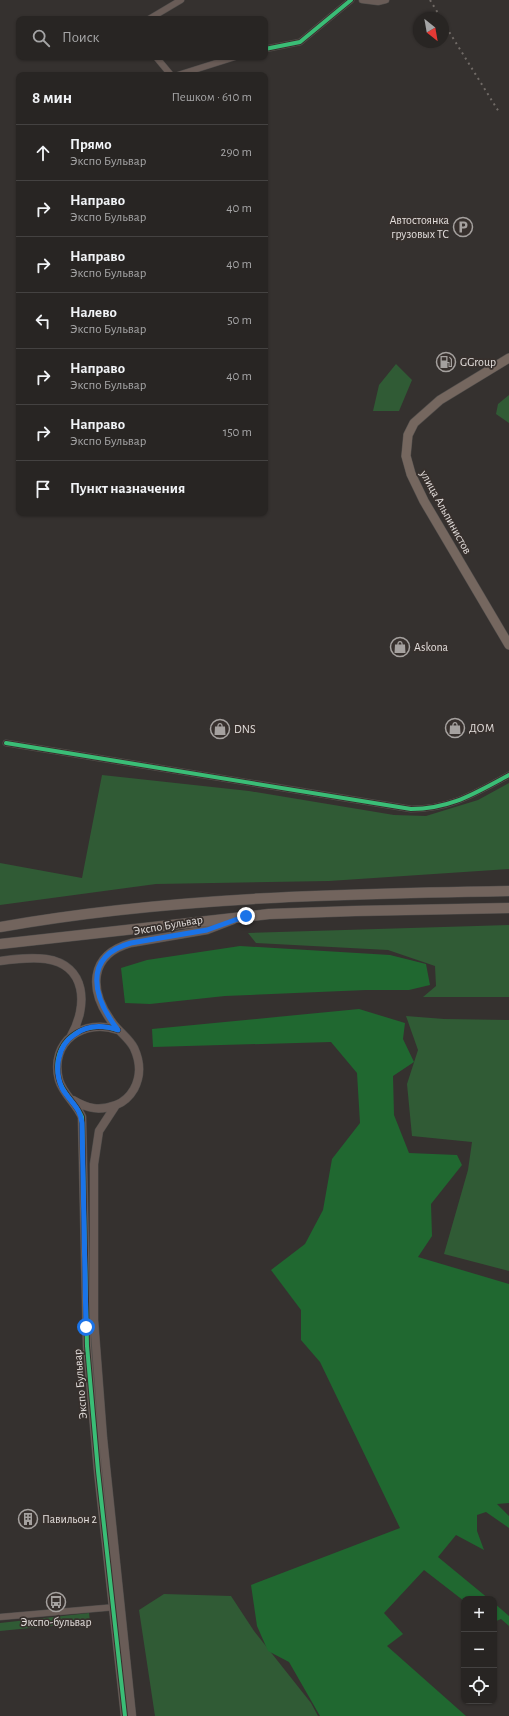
<!DOCTYPE html>
<html lang="ru">
<head>
<meta charset="utf-8">
<style>
	:root { --surface:#282523; --page:#343130; --text:#f1f3f6; --muted:#a5a5a6; --line:#444241 }
	body { margin:0; font-family:"Alegreya Sans",sans-serif; background:var(--page); color:var(--text) }
	.controls { position:absolute; right:12px; bottom:12px; display:grid; overflow:hidden; border-radius:8px; box-shadow:0 1px 3px #0004 }
	.controls button { width:36px; height:36px; display:grid; place-items:center; padding:0; border:0; border-bottom:1px solid var(--line); background:var(--surface); color:var(--text); font:20px sans-serif }
	.compass { position:absolute; left:413px; top:12px; width:36px; height:36px; border-radius:50%; background:var(--surface); box-shadow:0 1px 3px #0004; rotate:149deg }
	.stop { position:absolute; width:12px; height:12px; margin:-9px; border:3px solid #1a73e8; border-radius:50%; background:#fff }
	.stop.end { background:#1a73e8; border-color:#fff; box-shadow:0 1px 4px #0008 }
	.list { margin:0; padding:0; list-style:none }
	h2 { display:flex; justify-content:space-between; align-items:center; height:52px; margin:0; padding:0 16px; font-size:17px }
	h2 small { font-size:13px; font-weight:400; color:var(--muted) }
	.list li { display:grid; grid-template-columns:26px 1fr auto; gap:12px; align-items:center; box-sizing:border-box; height:56px; padding:0 16px; border-top:1px solid var(--line) }
	.list b { display:block; font-size:15px; white-space:nowrap }
	.list p { margin:0; font-size:13px; white-space:nowrap; color:var(--muted) }
	.list em { font-size:13px; font-style:normal; color:var(--muted) }
	.icon { flex:none; width:22px; height:22px; fill:none; stroke:currentColor; stroke-width:2; stroke-linecap:round; stroke-linejoin:round }
	.map { position:relative; flex:none; width:509px; height:1716px; overflow:hidden }
	.search { position:absolute; background:var(--surface); box-shadow:0 1px 3px #0004; left:16px; top:16px; width:252px; height:44px; display:flex; align-items:center; gap:10px; box-sizing:border-box; padding:0 14px; border-radius:8px; color:var(--muted); font-size:15px }
	.panel { position:absolute; background:var(--surface); box-shadow:0 1px 3px #0004; left:16px; top:72px; width:252px; height:444px; border-radius:8px }
	.map>svg:first-child { display:block }
	.green { fill:#305b35 }
	.forest { fill:#206830 }
	.lines { fill:none; stroke-linecap:round; stroke-linejoin:round }
	.minor-casing { stroke:#504d4b; stroke-width:7 }
	.tertiary-casing { stroke:#504d4b; stroke-width:9 }
	.secondary-casing { stroke:#504d4b; stroke-width:10 }
	.primary-casing { stroke:#504d4b; stroke-width:11 }
	.minor { stroke:#695c57; stroke-width:6 }
	.tertiary { stroke:#695c57; stroke-width:8 }
	.secondary { stroke:#75675f; stroke-width:9 }
	.primary { stroke:#72645d; stroke-width:10 }
	.rail { stroke:#706a66; stroke-width:2; stroke-dasharray:2 4; stroke-linecap:butt }
	.cycleway-casing { stroke:#37302d; stroke-width:6 }
	.cycleway { stroke:#3abd76; stroke-width:4 }
	.route { stroke:#1a73e8; stroke-width:5 }
	.labels { text-anchor:middle; dominant-baseline:central; stroke-width:3.5; stroke-linejoin:round; paint-order:stroke }
	.poi-label { font-size:12px; fill:#e2dddb; stroke:#37302d; text-anchor:start }
	.street-label { font-size:12px; fill:#e2dddb; stroke:#37302d }
</style>
</head>
<body>
<div class="map">
<svg width="509" height="1716" viewBox="0 0 509 1716">
	<rect width="100%" height="100%" fill="#35312f"/>
	<path class="green" d="M 396,364 L 412,380 L 399,411 L 373,411 L 379,385 Z
		M 509,395 L 509,423 L 496,414 L 498,404 Z
		M 102,775 L 249,791 L 394,815 L 426,816 L 478,800 L 509,783 L 509,869 L 329,881 L 156,884 L 0,905 L 0,863 L 82,878 Z
		M 509,925 L 509,997 L 423,997 L 436,986 L 435,966 L 388,950 L 256,943 L 248,933 Z
		M 406,1016 L 444,1019 L 509,1020 L 509,1271 L 444,1254 L 468,1170 L 472,1142 L 412,1136 L 407,1084 L 418,1050 Z
		M 164,1594 L 231,1596 L 254,1631 L 311,1703 L 318,1716 L 155,1716 L 139,1610 Z
		M 89,1613 L 90,1622 L 0,1631 L 0,1623 Z"/>
	<path class="forest" d="M 240,946 L 390,955 L 426,964 L 430,985 L 409,990 L 366,990 L 225,996 L 150,1004 L 125,1003 L 121,968 L 147,960 Z
		M 359,1009 L 405,1023 L 403,1039 L 414,1062 L 393,1076 L 394,1115 L 409,1153 L 457,1155 L 462,1165 L 431,1204 L 432,1236 L 418,1257 L 509,1284 L 509,1503 L 497,1504 L 509,1516 L 509,1528 L 486,1512 L 477,1515 L 477,1531 L 484,1550 L 456,1535 L 438,1557 L 489,1599 L 464,1599 L 464,1601 L 424,1570 L 384,1613 L 403,1634 L 387,1646 L 466,1716 L 320,1716 L 289,1662 L 268,1651 L 257,1626 L 251,1585 L 400,1528 L 320,1362 L 301,1340 L 301,1310 L 271,1270 L 305,1244 L 323,1210 L 332,1159 L 360,1123 L 357,1073 L 331,1042 L 153,1047 L 152,1029 Z
		M 494,1603 L 509,1616 L 509,1626 L 501,1619 L 494,1622 Z"/>
	<g class="lines">
		<g class="minor-casing">
			<path id="minor" d="M 362,0 L 378,2 L 386,0
				M 149,19 L 181,0
				M 265,49 L 300,42 L 351,0
				M 156,57 L 171,75
				M 178,75 L 235,57
				M 6,743 L 411,809 C 451,809 475,793 509,775
				M 0,1617 L 116,1607"/>
		</g>
		<g class="tertiary-casing">
			<path id="tertiary" d="M 0,961 C 15,959 30,957 46,959 C 87,965 88,1006 71,1036
				M 118,1030 C 84,1018 49,1041 59,1080 C 63,1094 76,1103 82,1117 L 87,1346 L 98,1471 L 125,1716
				M 73,1100 C 88,1109 100,1111 116,1105 C 124,1102 130,1096 134,1089 C 141,1076 140,1061 134,1048 C 129,1038 119,1032 112,1022 C 89,991 88,955 131,943 L 207,930 L 233,920
				M 116,1105 L 99,1131 L 94,1164 L 94,1320 L 103,1438 L 132,1716"/>
		</g>
		<g class="secondary-casing">
			<path id="secondary" d="M 509,358 L 440,400 L 414,423 L 408,435 L 406,456 L 411,474 L 424,501 L 509,645"/>
		</g>
		<g class="primary-casing">
			<path id="primary" d="M 0,927 C 168,897 339,894 509,891
				M 0,944 L 269,914 L 355,911 L 509,908"/>
		</g>
		<use href="#minor" class="minor"/>
		<use href="#tertiary" class="tertiary"/>
		<use href="#secondary" class="secondary"/>
		<use href="#primary" class="primary"/>
		<path class="rail" d="M 430,0 L 441,18
			M 443,22 L 499,112"/>
		<g class="cycleway-casing">
			<path id="cycleway" d="M 265,49 L 300,42 L 351,0
				M 6,743 L 411,809 C 451,809 475,793 509,775
				M 118,1030 C 84,1018 49,1041 59,1080 C 63,1094 76,1103 82,1117 L 87,1346 L 98,1471 L 125,1716"/>
		</g>
		<use href="#cycleway" class="cycleway"/>
	</g>
	<g class="lines">
		<path class="route" d="M 86,1327 L 82,1123 C 81,1108 69,1101 62,1088 C 54,1071 57,1046 74,1035 C 87,1025 103,1025 118,1030 C 94,999 81,957 131,943 L 207,930 L 246,916"/>
	</g>
	<defs>
		<g id="parking-ring" transform="scale(1)"><circle r="9.5" fill="#37302d" stroke="#a5a19f" stroke-width="1.5"/><path d="M-3.5-5.5H1a3.5 3.5 0 0 1 0 7H-1V5.5H-3.5ZM-1-3.4V-.6H.8a1.4 1.4 0 0 0 0-2.8Z" fill="#a5a19f"/></g>
		<g id="fuel-ring" transform="scale(1)"><circle r="9.5" fill="#37302d" stroke="#a5a19f" stroke-width="1.5"/><path d="M-5.5-6h7V0h2V4h1.3V-2.5L3-4.5l.8-.8L6-3V5H2.5V1h-1V6h-7ZM-4.2-4.7v3.2H.2V-4.7Z" fill="#a5a19f"/></g>
		<g id="shop-ring" transform="scale(1)"><circle r="9.5" fill="#37302d" stroke="#a5a19f" stroke-width="1.5"/><path d="M-5-2.5h2.3a2.7 3.5 0 0 1 5.4 0H5L5.5 6h-11ZM-1.5-2.5h3a1.5 2.3 0 0 0-3 0Z" fill="#a5a19f"/></g>
		<g id="building-ring" transform="scale(1)"><circle r="9.5" fill="#37302d" stroke="#a5a19f" stroke-width="1.5"/><path d="M-4-6H4V6H1V3H-1V6H-4ZM-2.5-4.3h1.7v1.8h-1.7ZM.8-4.3h1.7v1.8H.8ZM-2.5-1h1.7V.8h-1.7ZM.8-1h1.7V.8H.8Z" fill="#a5a19f"/></g>
		<g id="bus-ring" transform="scale(1)"><circle r="9.5" fill="#37302d" stroke="#a5a19f" stroke-width="1.5"/><path d="M-5-6H5V4H4V6H2V4H-2V6H-4V4H-5ZM-3.5-4V0h7V-4ZM-3.5 1.2v1.5H-2V1.2ZM2 1.2v1.5H3.5V1.2Z" fill="#a5a19f"/></g>
	</defs>
	<g fill-rule="evenodd">
		<use href="#parking-ring" x="463" y="227"/>
		<use href="#fuel-ring" x="446" y="362"/>
		<use href="#shop-ring" x="400" y="647"/>
		<use href="#shop-ring" x="455" y="728"/>
		<use href="#shop-ring" x="220" y="729"/>
		<use href="#building-ring" x="28" y="1519"/>
		<use href="#bus-ring" x="56" y="1602"/>
	</g>
	<g class="labels">
		<g class="poi-label">
			<text x="449" y="220" text-anchor="end">Автостоянка<tspan x="449" dy="14">грузовых ТС</tspan></text>
			<text x="460" y="362">GGroup</text>
			<text x="414" y="647">Askona</text>
			<text x="469" y="728">ДОМ</text>
			<text x="234" y="729">DNS</text>
			<text x="42" y="1519">Павильон 2</text>
			<text x="56" y="1622" text-anchor="middle">Экспо-бульвар</text>
		</g>
		<g class="street-label">
			<text transform="translate(446 512) rotate(61)">улица Альпинистов</text>
			<text transform="translate(168 925) rotate(-10)">Экспо Бульвар</text>
			<text transform="translate(80 1384) rotate(-95)">Экспо Бульвар</text>
		</g>
	</g>
</svg>
<div class="controls">
<button>+</button>
<button>−</button>
<button><svg class="icon" aria-label="locate" viewBox="0 0 24 24"><circle cx="12" cy="12" r="6"/><path d="M12 2v4M12 18v4M2 12h4M18 12h4"/></svg></button>
</div>
<svg class="compass" viewBox="-18 -18 36 36"><path d="M0-13l5 13h-10z" fill="#e53935"/><path d="M0 13l5-13h-10z" fill="#a5a5a6"/></svg>
<div class="stop" style="left:86px;top:1327px"></div>
<div class="stop end" style="left:246px;top:916px"></div>
<div class="search"><svg class="icon" aria-label="search" viewBox="0 0 24 24"><circle cx="10" cy="10" r="6"/><path d="M15 15l6 6"/></svg>Поиск</div>
<section class="panel">
<h2>8 мин<small>Пешком · 610 m</small></h2>
<ul class="list">
<li><svg class="icon" aria-label="ahead" viewBox="0 0 24 24"><path d="M12 20V5M6 11l6-6 6 6"/></svg><div><b>Прямо</b><p>Экспо Бульвар</p></div><em>290 m</em></li>
<li><svg class="icon" aria-label="right" viewBox="0 0 24 24"><path d="M7 20v-9h11M14 6l5 5-5 5"/></svg><div><b>Направо</b><p>Экспо Бульвар</p></div><em>40 m</em></li>
<li><svg class="icon" aria-label="right" viewBox="0 0 24 24"><path d="M7 20v-9h11M14 6l5 5-5 5"/></svg><div><b>Направо</b><p>Экспо Бульвар</p></div><em>40 m</em></li>
<li><svg class="icon" aria-label="left" viewBox="0 0 24 24"><path d="M17 20v-9H6M10 6l-5 5 5 5"/></svg><div><b>Налево</b><p>Экспо Бульвар</p></div><em>50 m</em></li>
<li><svg class="icon" aria-label="right" viewBox="0 0 24 24"><path d="M7 20v-9h11M14 6l5 5-5 5"/></svg><div><b>Направо</b><p>Экспо Бульвар</p></div><em>40 m</em></li>
<li><svg class="icon" aria-label="right" viewBox="0 0 24 24"><path d="M7 20v-9h11M14 6l5 5-5 5"/></svg><div><b>Направо</b><p>Экспо Бульвар</p></div><em>150 m</em></li>
<li><svg class="icon" aria-label="arrive" viewBox="0 0 24 24"><path d="M6 21V4h12l-3 4 3 4H6"/></svg><div><b>Пункт назначения</b></div></li>
</ul>
</section>
</div>
</body>
</html>
